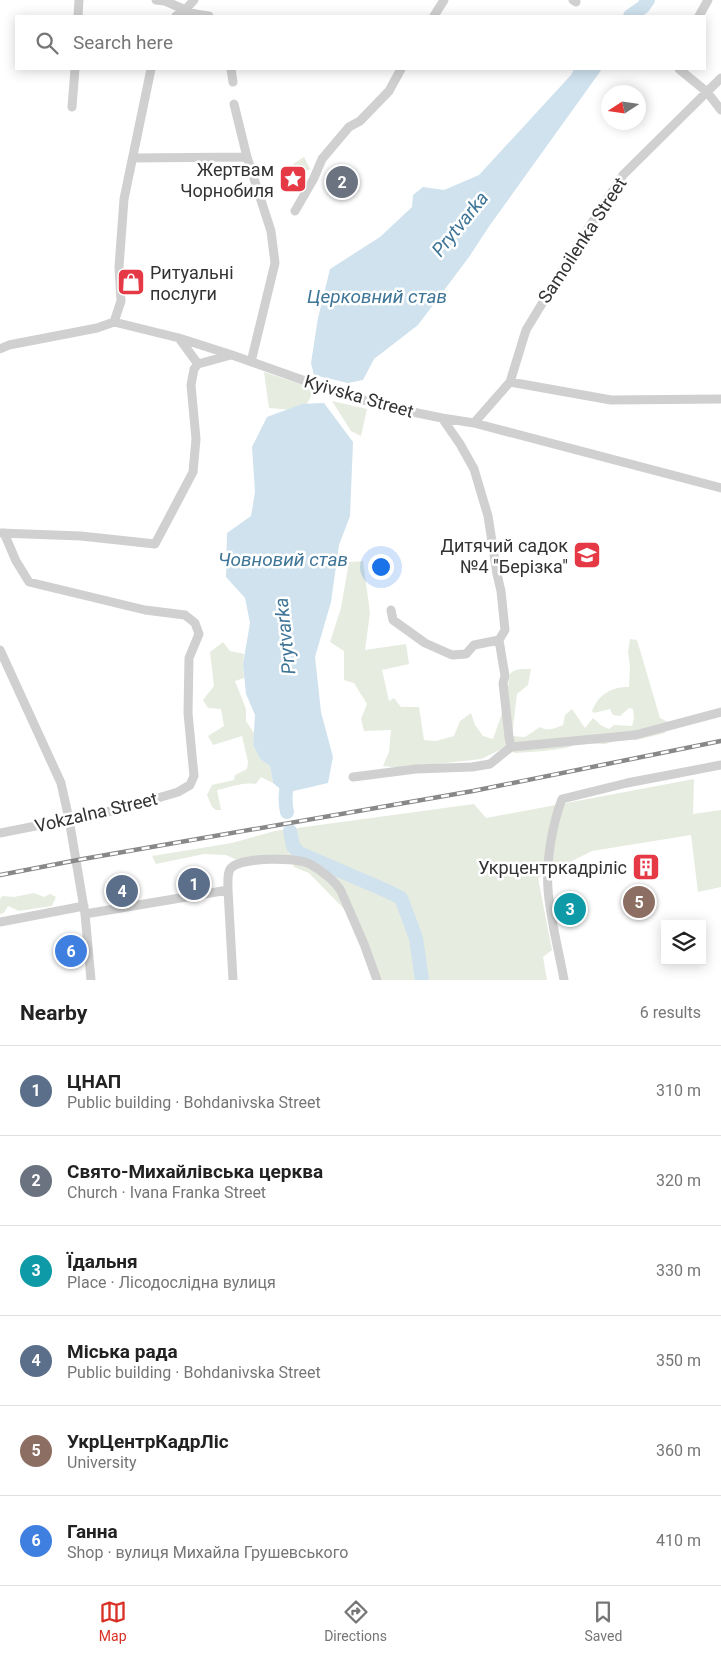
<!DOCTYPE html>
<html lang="en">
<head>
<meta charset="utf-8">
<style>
	:root { --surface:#fff; --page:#f6f6f6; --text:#222; --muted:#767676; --line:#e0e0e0; --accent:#d93025 }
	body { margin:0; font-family:Roboto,sans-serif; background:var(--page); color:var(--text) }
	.controls { position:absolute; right:15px; bottom:15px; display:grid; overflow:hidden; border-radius:0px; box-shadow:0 2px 12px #0003 }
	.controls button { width:45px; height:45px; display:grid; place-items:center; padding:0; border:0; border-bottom:1px solid var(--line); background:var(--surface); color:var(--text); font:25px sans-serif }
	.compass { position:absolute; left:601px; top:85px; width:45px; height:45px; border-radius:50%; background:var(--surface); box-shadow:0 2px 12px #0003; rotate:258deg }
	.you { position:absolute; left:380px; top:566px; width:18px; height:18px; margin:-12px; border:4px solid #fff; border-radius:50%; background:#1a73e8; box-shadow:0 0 0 8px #1a73e833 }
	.badge { display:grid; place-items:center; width:32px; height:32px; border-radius:50%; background:var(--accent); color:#fff; font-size:16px; font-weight:700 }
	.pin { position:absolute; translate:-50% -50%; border:2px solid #fff; box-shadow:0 1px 5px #0006 }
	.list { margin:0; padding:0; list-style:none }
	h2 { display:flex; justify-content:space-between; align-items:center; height:65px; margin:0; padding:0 20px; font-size:21px }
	h2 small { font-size:16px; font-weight:400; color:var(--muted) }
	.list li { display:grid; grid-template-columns:32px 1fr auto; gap:15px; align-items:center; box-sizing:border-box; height:90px; padding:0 20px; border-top:1px solid var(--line) }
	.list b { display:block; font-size:19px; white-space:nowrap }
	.list p { margin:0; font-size:16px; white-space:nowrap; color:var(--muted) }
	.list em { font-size:16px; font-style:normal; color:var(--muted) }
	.icon { flex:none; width:28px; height:28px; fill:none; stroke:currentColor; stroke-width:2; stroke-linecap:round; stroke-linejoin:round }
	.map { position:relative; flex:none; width:721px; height:980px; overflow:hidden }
	.search { position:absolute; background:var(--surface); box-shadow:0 2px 12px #0003; left:15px; right:15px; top:15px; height:55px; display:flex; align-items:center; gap:12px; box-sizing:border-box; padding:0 18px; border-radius:0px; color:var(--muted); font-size:19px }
	.sheet { height:605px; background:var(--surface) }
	nav { display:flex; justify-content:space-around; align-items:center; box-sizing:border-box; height:70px; border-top:1px solid var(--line); background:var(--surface); font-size:14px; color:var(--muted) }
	nav a { display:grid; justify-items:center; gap:2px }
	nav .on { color:var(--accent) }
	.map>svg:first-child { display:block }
	.green { fill:#e6ecdf }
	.water { fill:#cfe2ee }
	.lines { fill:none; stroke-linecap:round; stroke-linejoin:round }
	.river { stroke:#cfe2ee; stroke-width:14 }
	.minor { stroke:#d0d0d0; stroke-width:9 }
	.rail-casing { stroke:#888; stroke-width:4.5 }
	.rail { stroke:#fff; stroke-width:2.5; stroke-dasharray:8; stroke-linecap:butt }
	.labels { text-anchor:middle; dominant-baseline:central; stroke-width:5; stroke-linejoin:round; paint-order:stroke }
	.poi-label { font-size:18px; fill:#333; stroke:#fff; text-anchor:end }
	.street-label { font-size:18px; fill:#333; stroke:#fff }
	.water-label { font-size:19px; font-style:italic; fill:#3f7597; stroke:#fff }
</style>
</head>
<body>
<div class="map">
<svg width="721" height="980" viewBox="0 0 721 980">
	<rect width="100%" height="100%" fill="#fff"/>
	<path class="green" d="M 304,157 L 310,169 L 299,175 L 293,164 Z
		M 264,372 L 315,389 L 303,411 L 269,408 Z
		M 332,401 L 367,409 L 361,436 L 351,431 Z
		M 363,561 L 370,613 L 365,650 L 406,644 L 409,664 L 382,670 L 389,701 L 394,698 L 401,707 L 419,707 L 424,740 L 436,741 L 454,736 L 460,721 L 471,713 L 475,725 L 483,736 L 493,739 L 505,705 L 510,674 C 515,668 523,669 531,669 L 528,685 L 517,694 L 512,736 L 525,737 L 540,727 C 548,732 555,728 563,725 L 565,715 L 572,709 L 585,728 L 593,718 L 602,726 L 609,729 L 614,725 L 632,726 L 634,719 L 633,709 L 629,708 L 620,716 L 613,715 L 610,709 L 594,713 L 592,711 C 599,694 611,687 629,687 L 630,667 L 628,652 L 630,639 L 637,640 L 660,718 L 668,722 L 665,733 L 637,740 L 627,738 L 605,744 L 579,743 L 566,748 L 544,751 L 515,753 L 504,748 L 481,759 L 402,768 L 383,766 L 389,752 L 391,730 L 364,731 L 361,719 L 367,704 L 354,683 L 344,680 L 344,651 L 330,642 L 341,608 L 349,562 Z
		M 223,642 L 230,651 L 244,654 L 243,664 L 244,678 L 235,681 L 246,709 L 246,721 L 254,733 L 253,745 L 260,759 L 270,766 L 273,783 L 261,777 L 256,784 C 240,782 233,787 217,790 L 221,810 L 216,810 L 212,807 L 207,795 L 212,785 L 234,780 L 235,775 L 247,769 L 248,762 L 242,736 L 213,745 L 208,736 L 224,726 L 221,709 L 208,708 L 203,700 L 214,686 L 210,652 Z
		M 694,779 L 693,814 L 721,810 L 721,887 L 698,892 L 691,835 L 592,851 L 538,878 L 552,950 L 543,957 L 547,980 L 379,980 L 348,913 L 309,873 L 294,867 L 289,856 L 237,860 L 226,855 L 204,854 L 156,864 L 152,856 L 232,843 L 275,831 L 474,804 L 486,818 Z
		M 34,893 L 44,897 L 50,894 L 56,897 L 52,906 L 19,911 L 8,906 L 4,913 L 0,914 L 0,899 L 2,896 L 14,897 Z"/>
	<path class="water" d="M 574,69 L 602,69 L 490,225 L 469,257 L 418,325 L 374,359 L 363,380 L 348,383 L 314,375 L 311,363 L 318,318 L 330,269 L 380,237 L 412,207 L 413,195 L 423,187 L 444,190 L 479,175 L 571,75 Z
		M 324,403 L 353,442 L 350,516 L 339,545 L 331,602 L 315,657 L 321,712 L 333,757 L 328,783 L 285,793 L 273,783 L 270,766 L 260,759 L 253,745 L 255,715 L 246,694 L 243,664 L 250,623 L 245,598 L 226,577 L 227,533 L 251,516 L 255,492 L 252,447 L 267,417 L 302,404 Z"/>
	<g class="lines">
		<path class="river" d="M 630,16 L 643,7 L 648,0
			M 287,812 C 284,799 286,789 289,776
			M 290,831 L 293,846 L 299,853 L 387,891 L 401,898 L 416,938 L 422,980"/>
		<path class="minor" d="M 156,0 L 165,1 L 195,14 L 209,16
			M 573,0 L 576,2
			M 78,16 L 79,0
			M 176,16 L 185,10 L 194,0
			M 434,16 L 444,0
			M 699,16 L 708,0
			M 231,69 L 233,82
			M 679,69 L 707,92 L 721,110
			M 234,104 L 247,157 L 271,231 L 275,263 L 251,362
			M 72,107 L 75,69
			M 133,158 L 247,157
			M 295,211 L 314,178 L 322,159 L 349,127 L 360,121 L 389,91 L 401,69
			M 114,322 L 121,301 L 119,267 L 124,199 L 151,69
			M 179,338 L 198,364
			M 0,349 L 9,345 L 97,328 L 114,322 L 179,338 L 232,355 L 342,394 L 388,407 L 442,418 L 474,423 L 721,488
			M 510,382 L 611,400 L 721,399
			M 442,418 L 460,444 L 474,469 L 488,516 L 497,574 L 501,591 L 505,630 L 499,640 L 505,676 L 503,683 L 509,737 L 511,747
			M 474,423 L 510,382 L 526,330 L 582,238 L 623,175 L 721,78
			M 0,533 L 81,536 L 155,544 L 193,472 L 196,439 L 191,385 L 194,369 L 198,364 L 231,355
			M 391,610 L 393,620 L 425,643 L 452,655 L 466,654 L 474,645 L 499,640
			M 0,650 L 61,783 L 69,819 L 85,914 L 91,980
			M 353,777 L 416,769 L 472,767 L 490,764 L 511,747 L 635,735 L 721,712
			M 0,833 L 121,809 L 178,792 L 190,785 L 194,776 L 188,713 L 189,658 L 199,634 L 195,623 L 185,615 L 145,610 L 29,582 L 16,561 L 4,533
			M 228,890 C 228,884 227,872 231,868 C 241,857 296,857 310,864 C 321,870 335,881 341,891 L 364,944 L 377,980
			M 85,914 L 228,890 L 233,980
			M 0,922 L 84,906
			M 564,980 C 559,951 550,919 548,889 C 546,862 552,825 562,799 L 627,783 L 721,765"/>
		<g class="rail-casing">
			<path id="rail" d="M 0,875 L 83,859 L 473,791 L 721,741"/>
		</g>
		<use href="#rail" class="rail"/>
	</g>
	<defs>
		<g id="sight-square" transform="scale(1.4375)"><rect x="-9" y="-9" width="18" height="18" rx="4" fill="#e63946" stroke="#fff"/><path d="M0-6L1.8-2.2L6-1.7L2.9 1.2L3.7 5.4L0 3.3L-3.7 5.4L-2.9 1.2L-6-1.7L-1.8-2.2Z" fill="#fff"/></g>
		<g id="shop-square" transform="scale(1.4375)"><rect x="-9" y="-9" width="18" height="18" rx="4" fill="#e63946" stroke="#fff"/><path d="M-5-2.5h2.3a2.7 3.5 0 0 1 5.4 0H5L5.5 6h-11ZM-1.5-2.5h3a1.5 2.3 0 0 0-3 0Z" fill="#fff"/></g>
		<g id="school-square" transform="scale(1.4375)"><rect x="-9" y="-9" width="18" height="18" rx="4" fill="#e63946" stroke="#fff"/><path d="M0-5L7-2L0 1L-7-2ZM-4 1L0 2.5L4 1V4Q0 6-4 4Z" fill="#fff"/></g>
		<g id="building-square" transform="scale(1.4375)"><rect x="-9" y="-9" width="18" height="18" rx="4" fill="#e63946" stroke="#fff"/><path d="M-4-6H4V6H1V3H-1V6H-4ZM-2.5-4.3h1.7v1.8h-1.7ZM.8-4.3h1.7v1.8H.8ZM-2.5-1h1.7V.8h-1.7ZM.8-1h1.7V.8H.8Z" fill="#fff"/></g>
	</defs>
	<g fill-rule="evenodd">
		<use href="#sight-square" x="293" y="179"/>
		<use href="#shop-square" x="131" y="282"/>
		<use href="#school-square" x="587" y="555"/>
		<use href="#building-square" x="646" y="867"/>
	</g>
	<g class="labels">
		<g class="poi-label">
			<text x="274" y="169">Жертвам<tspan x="274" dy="21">Чорнобиля</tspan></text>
			<text x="150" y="272" text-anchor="start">Ритуальні<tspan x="150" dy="21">послуги</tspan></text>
			<text x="568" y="545">Дитячий садок<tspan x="568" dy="21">№4 "Берізка"</tspan></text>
			<text x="627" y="867">Укрцентркадріліс</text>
		</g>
		<g class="street-label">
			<text transform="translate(582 240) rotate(-57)">Samoilenka Street</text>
			<text transform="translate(359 396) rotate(16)">Kyivska Street</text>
			<text transform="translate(96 812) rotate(-13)">Vokzalna Street</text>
		</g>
		<g class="water-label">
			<text transform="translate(460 224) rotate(-51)">Prytvarka</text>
			<text x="377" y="296">Церковний став</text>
			<text x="283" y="559">Човновий став</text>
			<text transform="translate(285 636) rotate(-96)">Prytvarka</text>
		</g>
	</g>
</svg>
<div class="controls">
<button><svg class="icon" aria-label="layers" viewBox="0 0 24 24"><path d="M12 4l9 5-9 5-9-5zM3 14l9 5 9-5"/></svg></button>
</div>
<svg class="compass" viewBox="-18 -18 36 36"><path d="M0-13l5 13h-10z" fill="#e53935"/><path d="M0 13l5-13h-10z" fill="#767676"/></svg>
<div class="you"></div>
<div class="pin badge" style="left:194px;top:884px;background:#5c6f8a">1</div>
<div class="pin badge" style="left:342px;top:182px;background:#6b7280">2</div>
<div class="pin badge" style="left:570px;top:909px;background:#0f9aa8">3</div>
<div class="pin badge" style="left:122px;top:891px;background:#5c6f8a">4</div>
<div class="pin badge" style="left:639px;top:902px;background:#8d6e63">5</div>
<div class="pin badge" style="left:71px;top:951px;background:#3f7fe0">6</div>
<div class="search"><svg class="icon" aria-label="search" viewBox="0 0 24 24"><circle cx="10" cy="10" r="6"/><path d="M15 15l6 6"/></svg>Search here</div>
</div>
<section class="sheet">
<h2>Nearby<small>6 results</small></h2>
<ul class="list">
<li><span class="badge" style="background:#5c6f8a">1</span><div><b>ЦНАП</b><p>Public building · Bohdanivska Street</p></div><em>310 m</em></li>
<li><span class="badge" style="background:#6b7280">2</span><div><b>Свято-Михайлівська церква</b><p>Church · Ivana Franka Street</p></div><em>320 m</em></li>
<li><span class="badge" style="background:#0f9aa8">3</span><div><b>Їдальня</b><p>Place · Лісодослідна вулиця</p></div><em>330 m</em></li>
<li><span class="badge" style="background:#5c6f8a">4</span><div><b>Міська рада</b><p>Public building · Bohdanivska Street</p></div><em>350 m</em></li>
<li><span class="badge" style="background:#8d6e63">5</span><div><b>УкрЦентрКадрЛіс</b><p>University</p></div><em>360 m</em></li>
<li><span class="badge" style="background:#3f7fe0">6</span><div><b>Ганна</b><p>Shop · вулиця Михайла Грушевського</p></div><em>410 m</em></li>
</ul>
</section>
<nav>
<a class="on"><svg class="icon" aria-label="map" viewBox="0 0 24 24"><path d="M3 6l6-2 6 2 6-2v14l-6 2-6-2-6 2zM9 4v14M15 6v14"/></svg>Map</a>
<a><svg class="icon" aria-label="directions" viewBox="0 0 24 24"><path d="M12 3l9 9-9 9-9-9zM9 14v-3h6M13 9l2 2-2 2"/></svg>Directions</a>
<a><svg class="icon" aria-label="saved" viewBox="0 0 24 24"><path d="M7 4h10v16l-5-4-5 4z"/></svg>Saved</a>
</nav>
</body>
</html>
